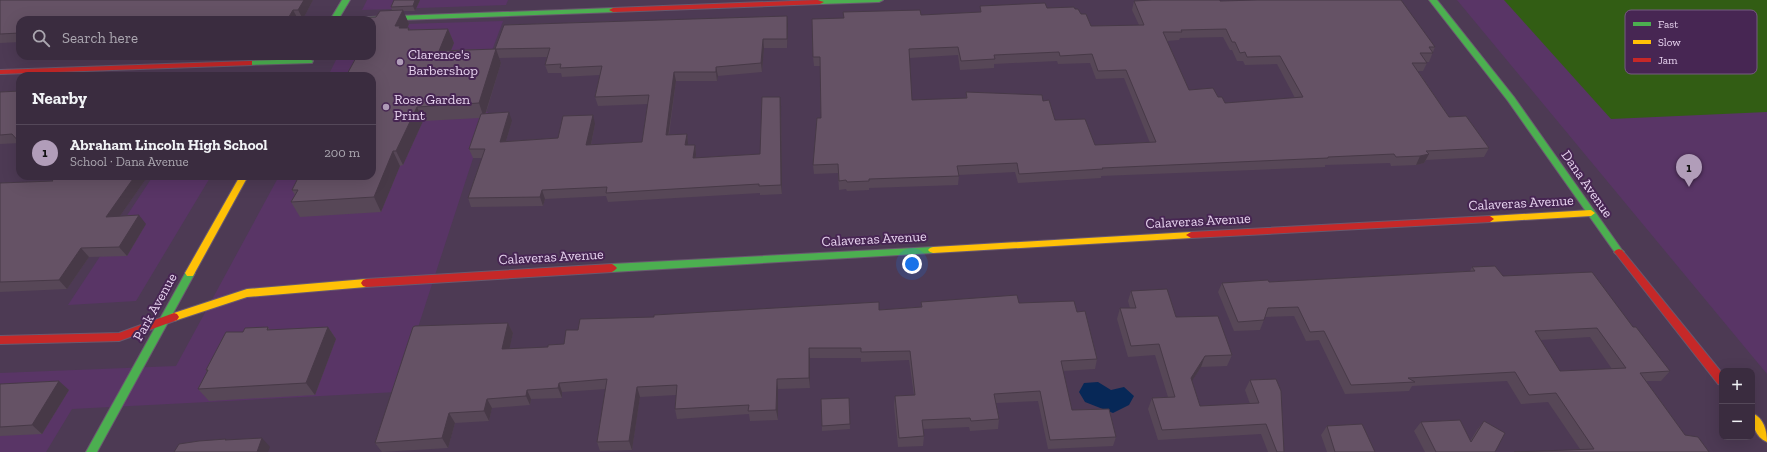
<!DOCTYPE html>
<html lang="en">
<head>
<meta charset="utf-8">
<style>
	:root { --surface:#3a2c3f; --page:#45384a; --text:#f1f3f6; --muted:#aba7b0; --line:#544859; --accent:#b19db9 }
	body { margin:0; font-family:"Zilla Slab",serif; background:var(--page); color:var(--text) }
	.controls { position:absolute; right:12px; bottom:12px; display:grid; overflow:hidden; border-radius:8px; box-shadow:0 4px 16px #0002 }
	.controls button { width:36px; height:36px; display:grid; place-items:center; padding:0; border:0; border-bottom:1px solid var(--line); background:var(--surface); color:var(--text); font:20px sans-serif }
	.you { position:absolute; left:912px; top:264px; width:14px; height:14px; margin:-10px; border:3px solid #fff; border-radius:50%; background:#1a73e8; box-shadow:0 0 0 6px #1a73e833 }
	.badge { display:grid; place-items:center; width:26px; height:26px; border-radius:50%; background:var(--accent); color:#111; font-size:13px; font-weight:700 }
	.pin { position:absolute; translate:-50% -33px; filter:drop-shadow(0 1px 2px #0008) }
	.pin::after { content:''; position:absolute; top:21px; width:14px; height:12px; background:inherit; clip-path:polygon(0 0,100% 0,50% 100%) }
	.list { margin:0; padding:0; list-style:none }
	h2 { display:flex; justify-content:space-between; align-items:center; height:52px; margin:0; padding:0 16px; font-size:17px }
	h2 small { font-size:13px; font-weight:400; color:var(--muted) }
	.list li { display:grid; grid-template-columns:26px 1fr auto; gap:12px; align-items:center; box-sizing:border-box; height:56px; padding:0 16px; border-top:1px solid var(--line) }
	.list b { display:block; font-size:15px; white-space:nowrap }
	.list p { margin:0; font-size:13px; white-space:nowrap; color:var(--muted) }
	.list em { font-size:13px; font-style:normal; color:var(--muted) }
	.icon { flex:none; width:22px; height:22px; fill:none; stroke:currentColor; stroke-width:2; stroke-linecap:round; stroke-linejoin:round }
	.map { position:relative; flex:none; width:1767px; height:452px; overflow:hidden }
	.search { position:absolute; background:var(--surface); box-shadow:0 4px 16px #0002; left:16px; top:16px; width:360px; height:44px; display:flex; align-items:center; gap:10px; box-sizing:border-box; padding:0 14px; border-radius:12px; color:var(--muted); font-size:15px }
	.panel { position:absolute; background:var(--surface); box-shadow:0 4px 16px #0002; left:16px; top:72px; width:360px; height:108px; border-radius:12px }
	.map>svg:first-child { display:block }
	.built { fill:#593566 }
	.green { fill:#325d14 }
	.water { fill:#072857 }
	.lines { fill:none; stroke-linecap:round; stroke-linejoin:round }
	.fast-casing { stroke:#69596f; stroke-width:2 }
	.slow-casing { stroke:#69596f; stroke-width:2 }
	.jam-casing { stroke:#69596f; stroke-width:2 }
	.fast { fill:#4caf50; fill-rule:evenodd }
	.slow { fill:#ffc107; fill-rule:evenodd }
	.jam { fill:#c62828; fill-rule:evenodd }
	.wall { fill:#574757; fill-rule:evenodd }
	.shaded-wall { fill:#473947 }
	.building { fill:#655265; stroke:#473947; fill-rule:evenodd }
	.poi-dot { fill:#b19db9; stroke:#472653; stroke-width:1.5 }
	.labels { text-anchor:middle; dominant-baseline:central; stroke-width:4; stroke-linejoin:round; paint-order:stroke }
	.poi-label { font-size:14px; fill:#e7d3ef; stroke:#472653; text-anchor:start }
	.street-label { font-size:14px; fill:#e7d3ef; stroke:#472653 }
	.key { fill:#472653; stroke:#775a82; stroke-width:1 }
	.key-label { font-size:11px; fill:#e7d3ef }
</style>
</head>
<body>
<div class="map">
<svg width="1767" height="452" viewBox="0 0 1767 452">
	<rect width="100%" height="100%" fill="#4d3a54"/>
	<path class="built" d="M 367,0 L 508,0 L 506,5 L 362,10 Z
		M 1457,0 L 1767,0 L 1767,374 Z
		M 503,21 L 469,112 L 488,112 L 397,392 L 72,409 L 46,452 L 0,452 L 0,373 L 176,366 L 279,176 L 372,176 L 372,76 L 292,76 L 329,74 L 338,56 L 372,56 L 372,25 Z
		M 153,176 L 211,176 L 136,301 L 68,305 Z"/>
	<path class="green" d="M 1504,0 L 1767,0 L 1767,112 L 1611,119 Z"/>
	<path class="water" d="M 1098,382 L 1111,390 L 1124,387 L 1134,396 L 1129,405 L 1113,413 L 1085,402 L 1079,392 L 1084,383 Z"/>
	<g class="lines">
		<g class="fast-casing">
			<path id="fast" d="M 342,0 L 350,0 L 338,20 L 330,20 Z
				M 820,0 L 883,0 L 879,2 L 820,4 L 816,2 Z
				M 1429,0 L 1437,0 L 1514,97 L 1622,250 L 1624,252 L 1622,254 L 1616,254 L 1508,101 Z
				M 613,8 L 616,8 L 616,12 L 372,21 L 339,20 L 343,18 Z
				M 309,59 L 313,61 L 312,63 L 249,65 L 245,63 L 249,61 Z
				M 933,247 L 936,248 L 938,250 L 936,252 L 933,253 L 612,272 L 609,270 L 607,268 L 609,266 L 612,264 Z
				M 190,269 L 193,270 L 195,273 L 97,452 L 86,452 L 187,270 Z"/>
		</g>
		<g class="slow-casing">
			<path id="slow" d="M 240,176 L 248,176 L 193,276 L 187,276 L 185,273 Z
				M 1591,210 L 1595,213 L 1591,216 L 1490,222 L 1486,219 L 1490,216 Z
				M 1191,232 L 1196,235 L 1191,238 L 933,253 L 930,252 L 928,250 L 930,248 L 933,247 Z
				M 366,279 L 369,280 L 371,283 L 369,286 L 366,287 L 247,297 L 174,321 L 171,320 L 169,317 L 171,314 L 247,289 Z
				M 1752,413 C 1764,418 1767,431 1767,442 C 1755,437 1752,424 1752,413 Z"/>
		</g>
		<g class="jam-casing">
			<path id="jam" d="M 817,0 L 824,2 L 820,4 L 613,12 L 609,10 L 613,8 Z
				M 249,61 L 252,61 L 252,65 L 0,74 L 0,70 Z
				M 1490,216 L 1494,219 L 1490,222 L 1191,238 L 1186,235 L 1191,232 Z
				M 1619,249 L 1622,250 L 1722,373 L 1722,385 L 1718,384 L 1616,254 L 1614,252 L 1616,250 Z
				M 612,264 L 615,266 L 617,268 L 615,270 L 612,272 L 366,287 L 363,286 L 361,283 L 363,280 L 366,279 Z
				M 174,313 L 177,314 L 179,317 L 177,320 L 119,341 L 0,344 L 0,336 L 119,333 Z"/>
		</g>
		<use href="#fast" class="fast"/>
		<use href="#slow" class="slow"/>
		<use href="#jam" class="jam"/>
	</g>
	<path class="wall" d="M 0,0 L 313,0 L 303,19 L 20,20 L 20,42 L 0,43 Z
		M 420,0 L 415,11 L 403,11 L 409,24 L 407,28 L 409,28 L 410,30 L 448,29 L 454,43 L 451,50 L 496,49 L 788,25 L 787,48 L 764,48 L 762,72 L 718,76 L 717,81 L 676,81 L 669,135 L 687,134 L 688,145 L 695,145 L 696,154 L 696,158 L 760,154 L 781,106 L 782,194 L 760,195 L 760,193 L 608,202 L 606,196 L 545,199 L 543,206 L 471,207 L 468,198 L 482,158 L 473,158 L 469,149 L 480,118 L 423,121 L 403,165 L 400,166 L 381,212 L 300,217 L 291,202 L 295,195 L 292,190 L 372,176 L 356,59 L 347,59 L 346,56 L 372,56 L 376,17 L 392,10 L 391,7 ZM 547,57 L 545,65 L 548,73 L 561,73 L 562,77 L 600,75 L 595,97 L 598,106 L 648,104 L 642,142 L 591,145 L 595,124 L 558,138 L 506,141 L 512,121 L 486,113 L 501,63 L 499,58 Z
		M 1134,1 L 1220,1 L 1435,47 L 1429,62 L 1427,62 L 1427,63 L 1423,71 L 1418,71 L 1449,117 L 1489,148 L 1484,157 L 1426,160 L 1424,163 L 1416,165 L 1391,166 L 1390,163 L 1325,165 L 1325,167 L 1101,176 L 1101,178 L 1018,183 L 1015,172 L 959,175 L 958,185 L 869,188 L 869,190 L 847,191 L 846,189 L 839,190 L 838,173 L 814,174 L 813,165 L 821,118 L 820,66 L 814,66 L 813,57 L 921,15 L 980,12 L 980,6 L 1075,9 L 1081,14 L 1091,26 L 1139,25 L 1132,10 ZM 1223,37 L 1230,50 L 1232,50 L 1237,61 L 1243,61 L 1245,65 L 1277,64 L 1295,98 L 1225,103 L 1218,97 L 1189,90 L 1167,41 L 1179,40 L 1180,38 ZM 958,55 L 960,70 L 994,68 L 994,64 L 1057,61 L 1058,64 L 1090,63 L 1096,79 L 1124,78 L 1150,143 L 1095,145 L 1055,120 L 1043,101 L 966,92 L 966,98 L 912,100 L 909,58 Z
		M 20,91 L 20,144 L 20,143 L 0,144 L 0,92 Z
		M 49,176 L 148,176 L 120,216 L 146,224 L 127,256 L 89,257 L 67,289 L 0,292 L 0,183 L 53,181 Z
		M 1472,267 L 1503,276 L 1633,327 L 1670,371 L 1661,381 L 1646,381 L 1685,435 L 1709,452 L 1580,449 L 1548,402 L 1521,404 L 1507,381 L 1412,386 L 1409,391 L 1345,394 L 1319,340 L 1306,341 L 1294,316 L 1265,317 L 1260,330 L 1234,331 L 1218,292 L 1222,283 L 1269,282 L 1470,271 ZM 1590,337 L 1612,369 L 1560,371 L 1540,340 Z
		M 1131,291 L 1176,317 L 1232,355 L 1227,366 L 1201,367 L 1192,381 L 1200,406 L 1250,404 L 1245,390 L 1250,380 L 1284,452 L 1268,452 L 1261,434 L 1158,440 L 1148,409 L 1152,398 L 1168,397 L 1155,355 L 1128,357 L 1117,319 L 1120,308 L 1130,308 L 1128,301 Z
		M 921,302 L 1019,303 L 1077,312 L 1097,359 L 1095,369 L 1063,371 L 1072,410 L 1116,437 L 1113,446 L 1048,449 L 1038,401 L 996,403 L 999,419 L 998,429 L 970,431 L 969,427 L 923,429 L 924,436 L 923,446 L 898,447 L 894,406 L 895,396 L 914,395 L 909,360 L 861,362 L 861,358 L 810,358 L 810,388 L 778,389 L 778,420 L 750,421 L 749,414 L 677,419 L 675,409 L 676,395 L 640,397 L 632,450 L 600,451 L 597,442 L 606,389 L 562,392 L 562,398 L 531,399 L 530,405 L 492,408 L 489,421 L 455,423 L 448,448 L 382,452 L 375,443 L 508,323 L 513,333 L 509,349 L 548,347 L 564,344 L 578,330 L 921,307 Z
		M 268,327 L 270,330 L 328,327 L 336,339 L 315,395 L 209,401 L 198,389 L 207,372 L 206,370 L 243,332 Z
		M 0,384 L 69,390 L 42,434 L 0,436 Z
		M 849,398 L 850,429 L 822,431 L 822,426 Z
		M 1484,421 L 1495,452 L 1425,452 L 1414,431 L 1421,422 L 1471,440 L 1477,430 Z
		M 1327,426 L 1375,452 L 1327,452 L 1321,435 Z"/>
	<path class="shaded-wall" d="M 304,0 L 313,0 L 303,19 L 298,10 Z
		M 415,0 L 420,0 L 415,11 L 413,6 Z
		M 293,10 L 298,19 L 297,20 L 287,20 Z
		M 403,10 L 409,24 L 404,35 L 395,26 Z
		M 787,16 L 788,25 L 787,48 Z
		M 448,29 L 454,43 L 445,65 L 439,51 Z
		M 763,39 L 764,48 L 762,72 L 761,63 Z
		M 496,49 L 501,63 L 484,118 L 479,103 Z
		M 716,67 L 718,76 L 717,81 L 716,72 Z
		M 674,72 L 676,81 L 667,144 L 666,135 Z
		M 780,97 L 781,106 L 782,194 L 781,185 Z
		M 417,107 L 423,121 L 403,165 L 396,151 Z
		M 509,112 L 512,121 L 503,151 L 500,142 Z
		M 593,115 L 595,124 L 589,154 L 586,145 Z
		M 687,134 L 688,143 L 687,154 L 685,145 Z
		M 695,145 L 696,154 L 695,167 L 693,158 Z
		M 393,151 L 400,166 L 381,212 L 374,197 Z
		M 1429,154 L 1424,163 L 1416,165 L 1420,156 Z
		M 135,176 L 148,176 L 113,226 L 106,217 Z
		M 542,190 L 545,199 L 543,206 L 540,197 Z
		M 139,215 L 146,224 L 127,256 L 119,247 Z
		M 81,248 L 89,257 L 67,289 L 59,280 Z
		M 508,323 L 513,333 L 507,359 L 502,349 Z
		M 328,327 L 336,339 L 315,395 L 306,383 Z
		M 809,348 L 810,358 L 810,388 L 809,378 Z
		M 1205,356 L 1201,367 L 1187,389 L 1191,378 Z
		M 777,379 L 778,389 L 778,420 L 776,410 Z
		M 59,381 L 69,390 L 42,434 L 32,425 Z
		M 559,383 L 562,392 L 562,398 L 558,388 Z
		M 637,387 L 640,397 L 632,450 L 629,441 Z
		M 527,390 L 531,399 L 530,405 L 526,396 Z
		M 487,399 L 492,408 L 489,421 L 484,411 Z
		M 449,413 L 455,423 L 448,448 L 442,438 Z
		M 262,438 L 270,447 L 268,452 L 257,452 Z"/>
	<path class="building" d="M 0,0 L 304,0 L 298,10 L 293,10 L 287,20 L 20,20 L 20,33 L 0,34 Z
		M 394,0 L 415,0 L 413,6 L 391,7 Z
		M 1152,0 L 1220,0 L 1220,1 L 1257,0 L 1401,0 L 1435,47 L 1429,47 L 1433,53 L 1420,53 L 1427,63 L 1412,63 L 1449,117 L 1466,116 L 1489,148 L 1426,151 L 1429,154 L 1420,156 L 1396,157 L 1394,154 L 1328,157 L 1328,158 L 1102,168 L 1103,169 L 1019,174 L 1017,163 L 957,166 L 959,176 L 869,179 L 869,181 L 847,182 L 846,180 L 839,181 L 838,164 L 813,165 L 817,118 L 821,118 L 820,57 L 813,57 L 812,19 L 844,18 L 843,12 L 920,10 L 921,15 L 981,12 L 980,6 L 1045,3 L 1047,8 L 1074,7 L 1075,9 L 1078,9 L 1081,14 L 1086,14 L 1091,26 L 1144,25 L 1134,1 ZM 1226,29 L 1232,42 L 1235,42 L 1240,53 L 1245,52 L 1247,57 L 1280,56 L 1303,97 L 1225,103 L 1222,97 L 1218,97 L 1213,88 L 1189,90 L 1163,32 L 1182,32 L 1181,30 ZM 958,47 L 961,61 L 995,59 L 994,55 L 1059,52 L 1060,56 L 1092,54 L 1098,71 L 1126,70 L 1156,142 L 1095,145 L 1085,119 L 1055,120 L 1049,100 L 1043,101 L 1042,95 L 966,92 L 967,98 L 912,100 L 909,49 Z
		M 403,10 L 395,26 L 400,26 L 399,28 L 409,28 L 408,30 L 448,29 L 439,51 L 496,49 L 479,103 L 417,107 L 396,151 L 393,151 L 374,197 L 291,202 L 298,190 L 292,190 L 299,176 L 372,176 L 372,76 L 346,76 L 357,56 L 372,56 L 372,20 L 353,20 L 354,18 L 376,17 L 380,11 Z
		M 787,16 L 787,39 L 763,39 L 761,63 L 716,67 L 716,72 L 674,72 L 666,135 L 687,134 L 685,145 L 695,145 L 693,158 L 760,154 L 762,97 L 780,97 L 781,185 L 759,186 L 759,184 L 606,193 L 607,187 L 542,190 L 540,197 L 468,198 L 485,149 L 469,149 L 481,114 L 509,112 L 500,142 L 558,138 L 563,116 L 593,115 L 586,145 L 642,142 L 649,95 L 595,97 L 602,66 L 560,68 L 561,64 L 545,65 L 550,48 L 495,49 L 504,25 Z
		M 20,91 L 20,143 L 12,134 L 0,135 L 0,92 Z
		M 49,176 L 135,176 L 106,217 L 139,215 L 119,247 L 81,248 L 59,280 L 0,282 L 0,183 L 53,181 Z
		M 1495,266 L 1503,276 L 1592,272 L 1633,327 L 1636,327 L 1670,371 L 1640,373 L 1685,435 L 1698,437 L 1709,452 L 1514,452 L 1594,449 L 1556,393 L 1529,395 L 1515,372 L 1408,378 L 1415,382 L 1351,385 L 1324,331 L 1310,332 L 1298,307 L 1268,308 L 1264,320 L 1238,322 L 1222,283 L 1268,280 L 1269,282 L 1475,271 L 1472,267 ZM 1597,328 L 1626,368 L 1560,371 L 1535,331 Z
		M 1167,289 L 1176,317 L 1218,316 L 1232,355 L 1205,356 L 1191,378 L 1200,406 L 1259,403 L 1250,380 L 1276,379 L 1281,391 L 1284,452 L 1277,452 L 1266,424 L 1162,430 L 1152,398 L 1175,397 L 1159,344 L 1131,346 L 1120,308 L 1136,308 L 1131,291 Z
		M 1017,295 L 1019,303 L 1074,301 L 1077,312 L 1085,311 L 1097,359 L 1061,361 L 1072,410 L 1109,409 L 1116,437 L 1050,440 L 1040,391 L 994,394 L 999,419 L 971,421 L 970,418 L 922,420 L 924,436 L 899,438 L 895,396 L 915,395 L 910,351 L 861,352 L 861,348 L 809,348 L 809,378 L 777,379 L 776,410 L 748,411 L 749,405 L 675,409 L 677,385 L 637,387 L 629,441 L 597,442 L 607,379 L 559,383 L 558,388 L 527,390 L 526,396 L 487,399 L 484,411 L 449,413 L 442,438 L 375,443 L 413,327 L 415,326 L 508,323 L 502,349 L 548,347 L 548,345 L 564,344 L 566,330 L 578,330 L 580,319 L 654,317 L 654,315 L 879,302 L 879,310 L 922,307 L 921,302 Z
		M 268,327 L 267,330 L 328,327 L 306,383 L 198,389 L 208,370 L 206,370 L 226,332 L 243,332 L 245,328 Z
		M 59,381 L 32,425 L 0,427 L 0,384 Z
		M 849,398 L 850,424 L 822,426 L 821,399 Z
		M 1460,420 L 1471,442 L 1484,421 L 1505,433 L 1495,452 L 1436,452 L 1421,422 Z
		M 1362,424 L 1375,452 L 1335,452 L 1327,426 Z
		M 262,438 L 257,452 L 174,452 L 179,444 L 199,441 L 226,439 L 225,440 Z"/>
	<g class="poi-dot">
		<circle cx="400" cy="62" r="4"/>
		<circle cx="386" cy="107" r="4"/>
	</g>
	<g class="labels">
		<g class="poi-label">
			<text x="408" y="54">Clarence's<tspan x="408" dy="16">Barbershop</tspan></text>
			<text x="394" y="99">Rose Garden<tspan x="394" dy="16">Print</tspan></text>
		</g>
		<g class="street-label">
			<text transform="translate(1587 184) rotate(55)">Dana Avenue</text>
			<text transform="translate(1521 203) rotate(-3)">Calaveras Avenue</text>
			<text transform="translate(1198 221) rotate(-3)">Calaveras Avenue</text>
			<text transform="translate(874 239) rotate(-3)">Calaveras Avenue</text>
			<text transform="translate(551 257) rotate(-3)">Calaveras Avenue</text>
			<text transform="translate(155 307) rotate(-61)">Park Avenue</text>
		</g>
	</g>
	<rect x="1625" y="10" width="132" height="64" rx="6" class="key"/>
	<rect x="1633" y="22" width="18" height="4" fill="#4caf50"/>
	<rect x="1633" y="40" width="18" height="4" fill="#ffc107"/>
	<rect x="1633" y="58" width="18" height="4" fill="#c62828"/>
	<g class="key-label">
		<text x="1658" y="28">Fast</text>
		<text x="1658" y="46">Slow</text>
		<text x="1658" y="64">Jam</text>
	</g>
</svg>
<div class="controls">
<button>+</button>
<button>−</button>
</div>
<div class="you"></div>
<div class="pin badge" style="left:1689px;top:187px">1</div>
<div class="search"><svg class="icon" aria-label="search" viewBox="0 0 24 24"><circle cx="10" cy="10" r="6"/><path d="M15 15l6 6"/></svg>Search here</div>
<section class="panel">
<h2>Nearby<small></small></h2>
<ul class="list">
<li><span class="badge">1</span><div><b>Abraham Lincoln High School</b><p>School · Dana Avenue</p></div><em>200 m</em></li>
</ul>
</section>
</div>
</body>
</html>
